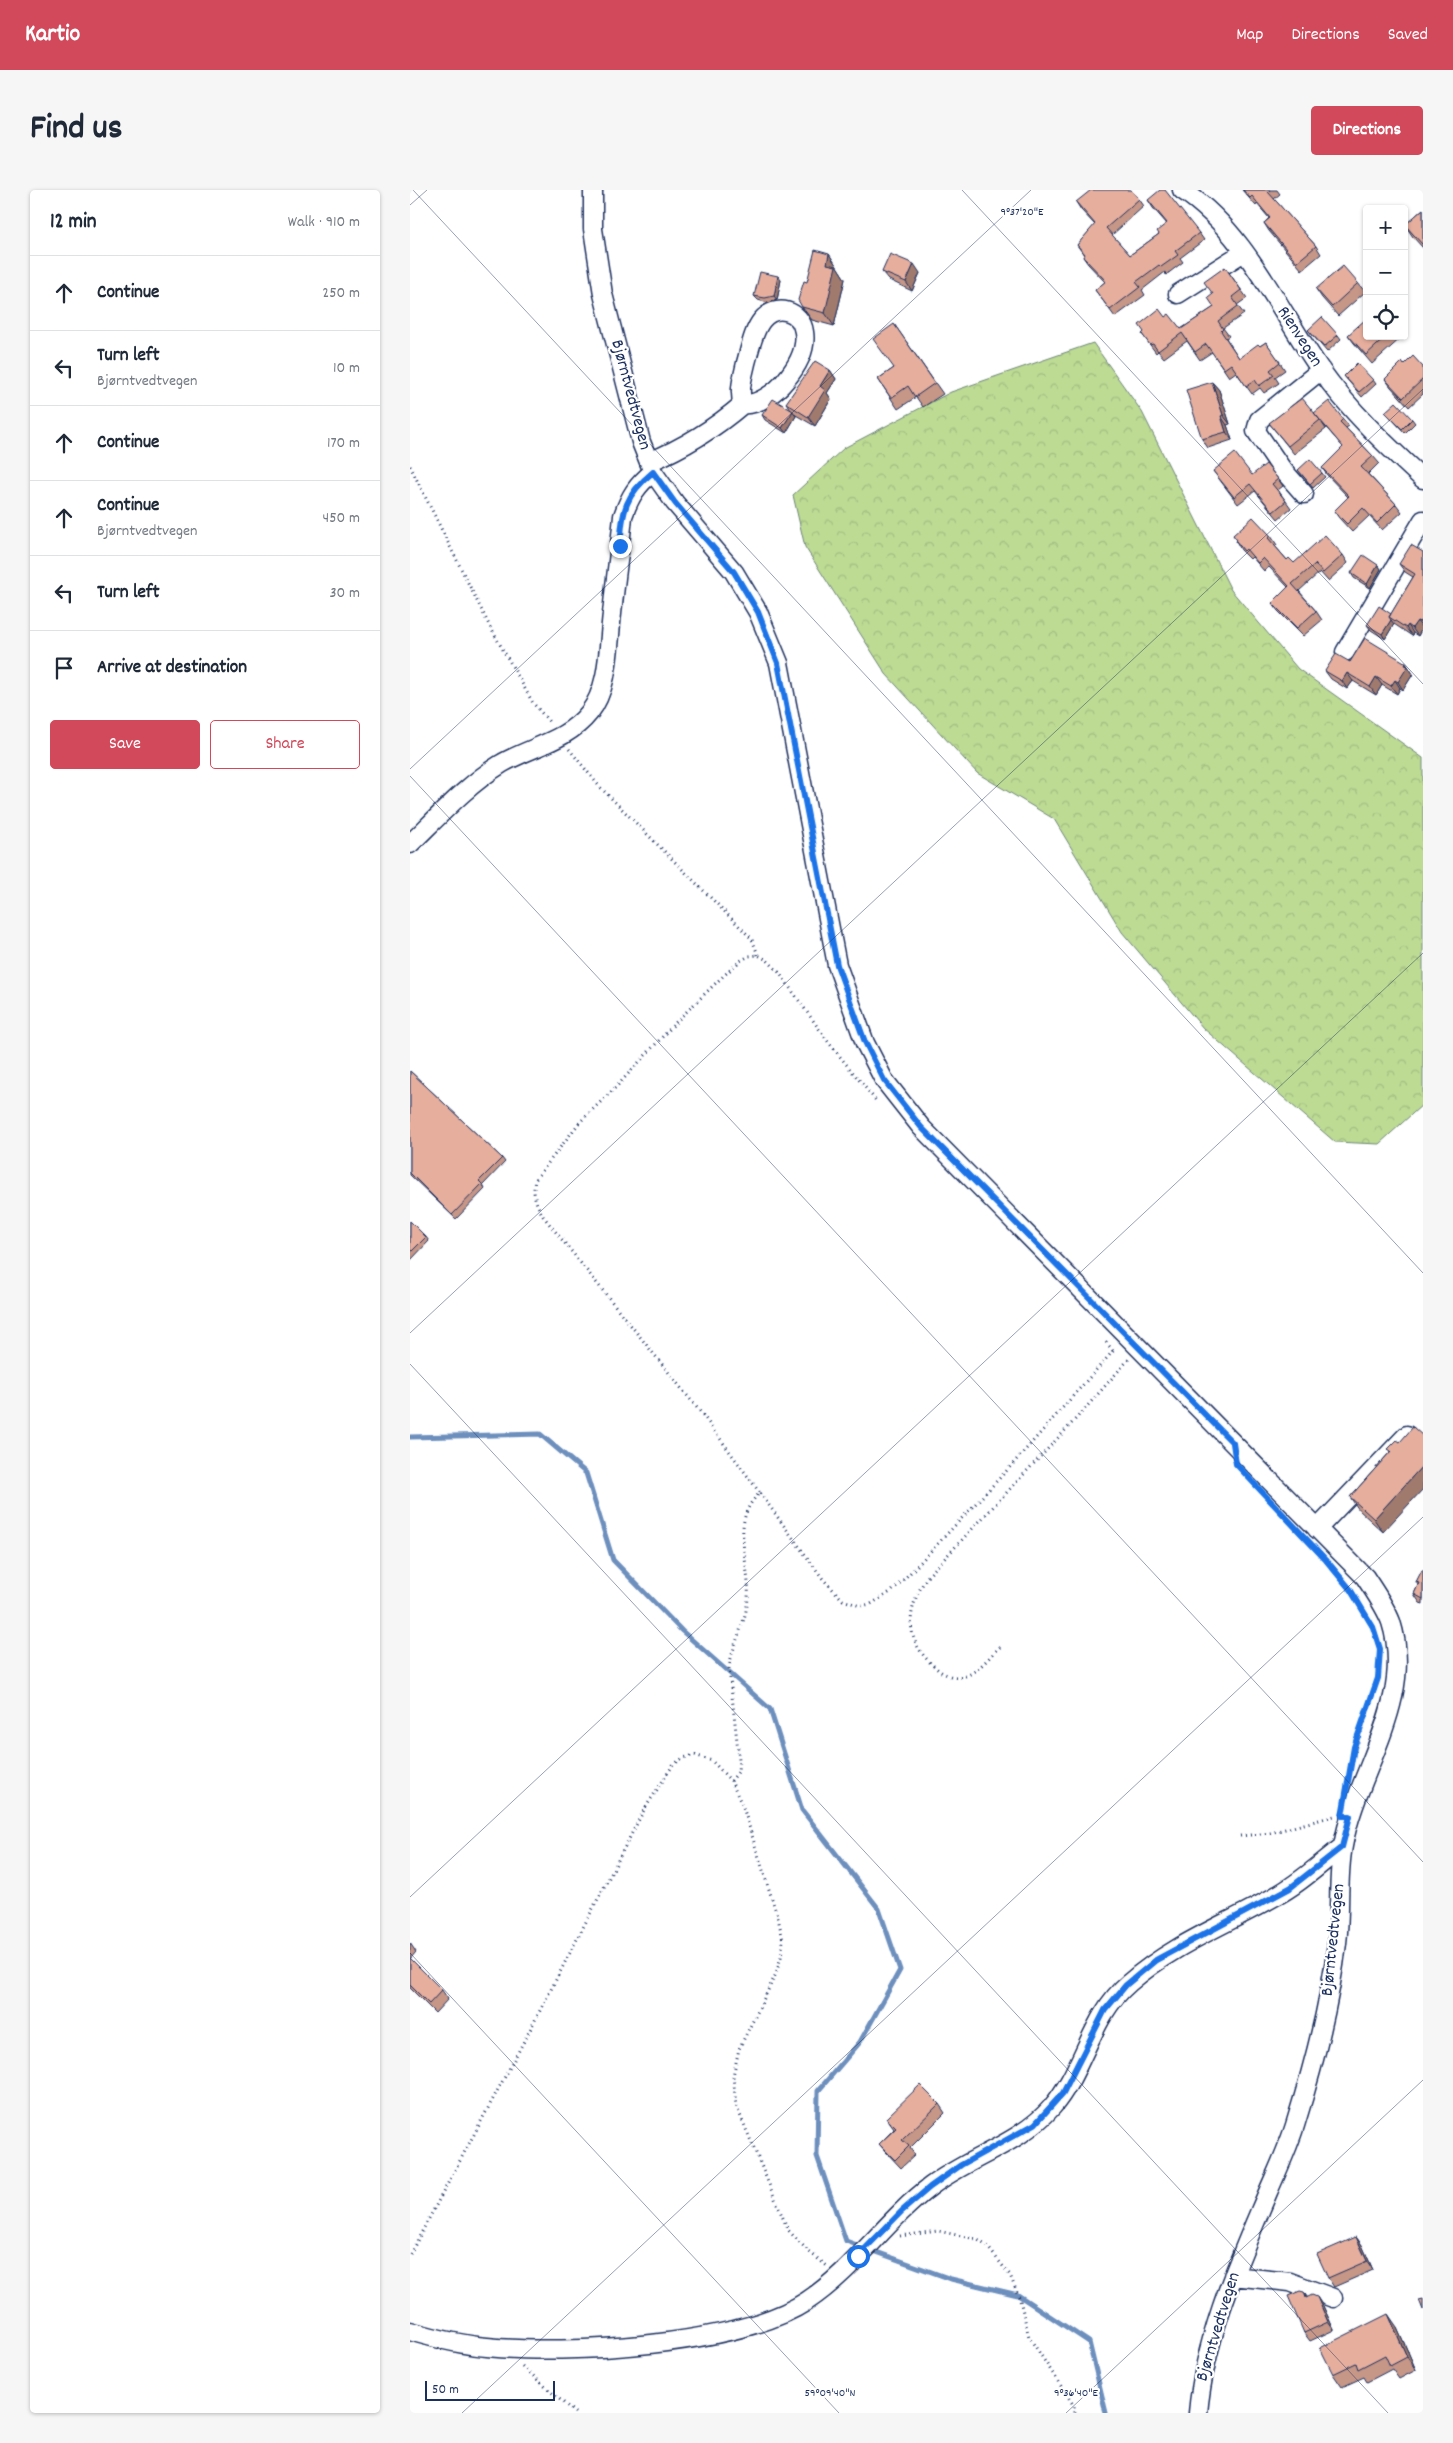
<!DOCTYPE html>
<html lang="en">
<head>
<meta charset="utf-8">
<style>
	:root { --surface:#fff; --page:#f6f6f7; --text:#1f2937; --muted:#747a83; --line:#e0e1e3; --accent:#d1495b }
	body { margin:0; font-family:Dekko,sans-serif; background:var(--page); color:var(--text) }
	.controls { position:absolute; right:15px; top:15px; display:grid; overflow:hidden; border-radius:5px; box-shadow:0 1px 4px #0004 }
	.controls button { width:45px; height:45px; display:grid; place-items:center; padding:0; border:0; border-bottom:1px solid var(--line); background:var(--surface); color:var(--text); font:25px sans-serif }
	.scale { position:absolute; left:15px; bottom:12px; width:130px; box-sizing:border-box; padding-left:5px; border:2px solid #1b2f5e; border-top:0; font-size:14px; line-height:18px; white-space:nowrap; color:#1b2f5e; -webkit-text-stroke:4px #fff; paint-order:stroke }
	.stop { position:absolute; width:15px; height:15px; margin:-11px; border:4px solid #1a73e8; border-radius:50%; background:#fff }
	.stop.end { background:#1a73e8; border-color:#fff; box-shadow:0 1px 5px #0008 }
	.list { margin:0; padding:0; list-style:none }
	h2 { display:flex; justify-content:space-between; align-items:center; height:65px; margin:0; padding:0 20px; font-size:21px }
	h2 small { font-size:16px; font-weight:400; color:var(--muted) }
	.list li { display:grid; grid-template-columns:32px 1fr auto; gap:15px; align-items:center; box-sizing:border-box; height:75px; padding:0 20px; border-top:1px solid var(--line) }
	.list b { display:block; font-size:19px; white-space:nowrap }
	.list p { margin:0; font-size:16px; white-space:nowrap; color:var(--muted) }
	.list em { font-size:16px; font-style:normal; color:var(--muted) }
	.actions { display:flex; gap:10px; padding:15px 20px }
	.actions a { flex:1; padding:11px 0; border:1px solid var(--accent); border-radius:5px; text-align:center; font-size:18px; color:var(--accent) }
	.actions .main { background:var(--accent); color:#fff }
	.icon { flex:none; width:28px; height:28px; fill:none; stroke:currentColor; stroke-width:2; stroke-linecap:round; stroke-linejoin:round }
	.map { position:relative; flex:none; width:1013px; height:2223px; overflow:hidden; border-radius:5px }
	header { display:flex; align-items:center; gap:30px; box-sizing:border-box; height:70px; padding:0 25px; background:var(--accent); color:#fff }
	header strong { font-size:24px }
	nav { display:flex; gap:28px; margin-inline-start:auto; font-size:18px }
	.intro { display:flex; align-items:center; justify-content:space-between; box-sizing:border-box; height:120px; padding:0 30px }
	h1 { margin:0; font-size:35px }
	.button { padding:12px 22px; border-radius:5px; background:var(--accent); color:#fff; font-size:18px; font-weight:700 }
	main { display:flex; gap:30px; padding:0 30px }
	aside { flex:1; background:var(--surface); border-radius:5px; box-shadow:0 1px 4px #0004 }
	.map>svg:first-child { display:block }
	.forest { fill:url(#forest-crowns); stroke:#6c8578 }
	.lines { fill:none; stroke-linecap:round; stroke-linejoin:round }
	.stream { stroke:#6d8fbd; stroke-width:5 }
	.minor-casing { stroke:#1b2f5e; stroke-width:21 }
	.path { stroke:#1b2f5e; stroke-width:3; stroke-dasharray:1 4; stroke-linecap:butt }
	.minor { stroke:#fff; stroke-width:18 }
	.wall { fill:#c69687; stroke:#1b2f5e }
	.shaded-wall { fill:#a17a6e; stroke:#1b2f5e }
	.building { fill:#e6ae9d; stroke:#1b2f5e }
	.route { stroke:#1a73e8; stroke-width:6 }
	.ticks { fill:none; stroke:#1b2f5e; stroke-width:1; stroke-opacity:0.45 }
	.labels { text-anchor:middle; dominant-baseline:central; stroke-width:4.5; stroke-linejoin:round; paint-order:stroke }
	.street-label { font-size:18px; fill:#1b2f5e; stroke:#fff }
	.ticks-label { font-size:12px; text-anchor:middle; fill:#1b2f5e; stroke:#fff; stroke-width:4.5; stroke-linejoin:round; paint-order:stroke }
</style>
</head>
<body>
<header>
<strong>Kartio</strong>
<nav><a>Map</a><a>Directions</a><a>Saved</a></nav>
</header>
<div class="intro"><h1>Find us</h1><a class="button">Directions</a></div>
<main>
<aside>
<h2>12 min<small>Walk · 910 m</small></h2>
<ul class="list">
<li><svg class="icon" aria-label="ahead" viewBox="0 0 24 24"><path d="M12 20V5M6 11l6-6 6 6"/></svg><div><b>Continue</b></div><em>250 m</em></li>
<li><svg class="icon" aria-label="left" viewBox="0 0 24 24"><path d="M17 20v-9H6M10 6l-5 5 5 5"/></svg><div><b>Turn left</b><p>Bjørntvedtvegen</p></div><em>10 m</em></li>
<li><svg class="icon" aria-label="ahead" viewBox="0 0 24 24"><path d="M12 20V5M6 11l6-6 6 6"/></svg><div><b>Continue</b></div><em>170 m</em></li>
<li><svg class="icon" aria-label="ahead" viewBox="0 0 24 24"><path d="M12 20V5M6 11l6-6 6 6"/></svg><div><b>Continue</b><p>Bjørntvedtvegen</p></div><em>450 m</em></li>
<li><svg class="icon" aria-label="left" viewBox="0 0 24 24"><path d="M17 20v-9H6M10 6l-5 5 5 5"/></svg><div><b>Turn left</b></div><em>30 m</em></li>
<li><svg class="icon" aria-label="arrive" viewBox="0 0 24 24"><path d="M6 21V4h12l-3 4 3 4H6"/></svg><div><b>Arrive at destination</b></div></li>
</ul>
<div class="actions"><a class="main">Save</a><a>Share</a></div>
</aside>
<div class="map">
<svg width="1013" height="2223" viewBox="0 0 1013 2223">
	<defs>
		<pattern id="forest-crowns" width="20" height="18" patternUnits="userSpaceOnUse" patternTransform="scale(1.25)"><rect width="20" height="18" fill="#bddb93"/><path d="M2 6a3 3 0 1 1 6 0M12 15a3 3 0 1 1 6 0" fill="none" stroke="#a2bc81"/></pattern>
	</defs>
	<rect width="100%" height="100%" fill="#fff"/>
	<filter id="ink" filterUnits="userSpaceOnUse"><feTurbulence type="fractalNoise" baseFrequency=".02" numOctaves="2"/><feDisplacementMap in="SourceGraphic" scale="10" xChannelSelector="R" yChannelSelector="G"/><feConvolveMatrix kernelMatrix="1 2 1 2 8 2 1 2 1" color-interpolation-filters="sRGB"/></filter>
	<g filter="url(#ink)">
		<path class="forest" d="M 683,153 L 732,222 L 821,400 L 888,479 L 1013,568 L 1013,914 L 969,954 L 925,952 L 793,838 L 712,742 L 644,629 L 567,583 L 476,484 L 395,357 L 383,305 L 434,258 L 541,202 Z"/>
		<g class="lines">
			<path class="stream" d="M 0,1247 L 130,1244 L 176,1283 L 203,1370 L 272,1441 L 360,1519 L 392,1620 L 469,1719 L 490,1780 L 450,1852 L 408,1901 L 407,1966 L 436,2051 L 541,2089 L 608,2105 L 679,2152 L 696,2223"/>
			<g class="minor-casing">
				<path id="minor" d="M 183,0 L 183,39 L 193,104 L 231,252 L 243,282 L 265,313 L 324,382 L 348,422 L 369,473 L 427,775 L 455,853 L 474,890 L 511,937 L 955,1387 C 964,1401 975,1416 981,1432 C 1006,1510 946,1582 933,1656 C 927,1687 931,1721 927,1753 C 920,1814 904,1874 886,1932 C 879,1956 868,1979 858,2002 C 828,2073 795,2145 788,2223
					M 772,0 C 835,41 868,119 910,179 C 939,220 976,255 1013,289
					M 768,104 L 834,62
					M 239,272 C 273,258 305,238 333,214 C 348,216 367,201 375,191 C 386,178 397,160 394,142 C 391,120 366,113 352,130 C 343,141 340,159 336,173 C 333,187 328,201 333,214
					M 894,304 L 872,279 L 846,241 L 849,230 L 911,180
					M 935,462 L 1013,330
					M 0,654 C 29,626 57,595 91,574 C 120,557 157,551 179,523 C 200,497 198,456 202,424 C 205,392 210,359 213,326 C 220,306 227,295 243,282
					M 907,1339 L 997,1245
					M 823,2086 L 880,2092 L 923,2108
					M 0,2141 C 24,2148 52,2155 77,2157 C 157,2165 329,2156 397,2111 C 444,2080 476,2030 521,1996 C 559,1967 610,1954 642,1917 C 674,1880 681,1825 719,1793 C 762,1755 815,1735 864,1707 C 889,1694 910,1674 932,1657"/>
			</g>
			<path class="path" d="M 0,276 L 79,435 L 123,513 L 141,534
				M 159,559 L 189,596 L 342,749 L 348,765
				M 696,1152 L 703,1161
				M 350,1303 L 413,1389 L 433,1410 L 450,1416 L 461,1414 L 482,1401 L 503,1380 L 601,1276 L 704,1160
				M 940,1399 L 960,1432
				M 590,1457 C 580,1466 567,1483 555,1486 C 545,1489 534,1485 526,1478 C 494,1451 495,1421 517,1387 L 664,1231 L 719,1169
				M 942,1571 L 965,1498
				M 321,1591 L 328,1582 L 329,1569 L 319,1479 C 322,1455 336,1433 338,1408 C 341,1372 318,1331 350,1303 L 292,1224 L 133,1026 C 126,1013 122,1005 125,990 L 169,933 L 208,895 L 267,831 L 309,790 L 330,771 L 339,766 L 348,765 L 357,770 L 368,781 L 419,853 L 467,912
				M 830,1646 L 860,1643 L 924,1626
				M 490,2046 L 528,2041 L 566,2049 L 577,2056 L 600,2085 L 610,2110 L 619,2147 L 664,2216 L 665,2223
				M 0,2064 L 121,1838 L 234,1620 L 263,1575 L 273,1568 L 285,1565 L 302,1571 L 321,1591 L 333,1617 L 368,1728 L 373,1750 L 371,1767 L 366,1784 L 329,1859 L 323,1886 L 326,1915 L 378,2040 L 398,2061 L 417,2076
				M 112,2176 L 165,2223"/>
			<use href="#minor" class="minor"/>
		</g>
		<path class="wall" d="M 832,0 L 867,0 L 870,4 L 864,9 L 906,56 L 911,64 L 892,80 L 859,41 L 854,33 L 859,28 L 847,14 L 846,16 Z
			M 729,9 L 734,16 L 702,45 L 720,65 L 749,44 L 757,34 L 743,18 L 738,10 L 789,43 L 794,50 L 770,68 L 773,72 L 756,85 L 755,82 L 732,100 L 735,105 L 705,127 L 685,100 L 695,92 L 678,74 L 673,67 L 674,65 L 667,55 L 685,35 L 671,20 L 666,12 Z
			M 1013,19 L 1013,58 L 1003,47 L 995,35 Z
			M 419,64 L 435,89 L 424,136 L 402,130 L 392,117 Z
			M 815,77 L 837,108 L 827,115 L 834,124 L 813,138 L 819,146 L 816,148 L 829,168 L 850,156 L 856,152 L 875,180 L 865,187 L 869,193 L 854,203 L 850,198 L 842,204 L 826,182 L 819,187 L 802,162 L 790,170 L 777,151 L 754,168 L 748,161 L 746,163 L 732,144 L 755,127 L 771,139 L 804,117 L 803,104 Z
			M 472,82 L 510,83 L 502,101 L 479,90 Z
			M 371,90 L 367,110 L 358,113 L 348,110 L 344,106 Z
			M 948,93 L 955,102 L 928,126 L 912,108 L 906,99 Z
			M 484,134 L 533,204 L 513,217 L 506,207 L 488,219 L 468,189 L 484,178 Z
			M 898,140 L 928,145 L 931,149 L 917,162 Z
			M 938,145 L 957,146 L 992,146 L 992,147 L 962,174 L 944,153 Z
			M 994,175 L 1013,177 L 1013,204 L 999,217 L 981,197 L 975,189 Z
			M 420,180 L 426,189 L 417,203 L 421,209 L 405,236 L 384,224 L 386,226 L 376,243 L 355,230 L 352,225 L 381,220 L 376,213 Z
			M 934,186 L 963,190 L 966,194 L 952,207 Z
			M 802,192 L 809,200 L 820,234 L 817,235 L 822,250 L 798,258 L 792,249 Z
			M 975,222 L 1002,229 L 1005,233 L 995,243 L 979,226 Z
			M 907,227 L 933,229 L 939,236 L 936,238 L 963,266 L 969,273 L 958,284 L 986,314 L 992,322 L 972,340 L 959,326 L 942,342 L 929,328 L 924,321 L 938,307 L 917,285 L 912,278 L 933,257 L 912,233 L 916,239 L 884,264 L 859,233 Z
			M 888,280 L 912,283 L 915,287 L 903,298 Z
			M 803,281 L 842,285 L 868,289 L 873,296 L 868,300 L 881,318 L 868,329 L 845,301 L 828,314 Z
			M 823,345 L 861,346 L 867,355 L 865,356 L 877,370 L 884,373 L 933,365 L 938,373 L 918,391 L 910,382 L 889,401 L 906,421 L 912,430 L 893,446 L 868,421 L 862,413 L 878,397 L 859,377 L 854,381 L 842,367 L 840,369 L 831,360 L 826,351 L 827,350 Z
			M 1013,362 L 1013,439 L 1012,438 L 1008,446 L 1003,443 L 1002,446 L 984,434 L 975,449 L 961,440 L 957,435 L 981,424 L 1003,387 L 995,382 L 989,374 Z
			M 968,375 L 971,379 L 960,398 L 944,388 L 941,383 Z
			M 940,472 L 996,473 L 1003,484 L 993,500 L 990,498 L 987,504 L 972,495 L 966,505 L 943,491 L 937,499 L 921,489 L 915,481 Z
			M 0,881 L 92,968 L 95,972 L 73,995 L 75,999 L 46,1029 L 0,985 Z
			M 0,1031 L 16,1047 L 19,1051 L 0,1071 Z
			M 990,1252 L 973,1342 L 949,1320 L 940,1307 L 980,1262 L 978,1259 Z
			M 1013,1380 L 1013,1414 L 1010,1413 L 1004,1404 L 1008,1395 L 1006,1392 Z
			M 0,1753 L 6,1762 L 0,1769 L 32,1800 L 38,1809 L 25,1823 L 0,1798 Z
			M 529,1914 L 535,1923 L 500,1958 L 505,1965 L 491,1978 L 476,1962 L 469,1954 L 484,1939 L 476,1928 Z
			M 946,2047 L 952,2055 L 963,2080 L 924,2097 L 918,2088 Z
			M 894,2102 L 897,2107 L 913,2116 L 924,2140 L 900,2151 L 894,2143 Z
			M 987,2137 L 1006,2180 L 989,2189 L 982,2179 L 957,2192 L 954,2187 L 932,2197 L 923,2184 Z"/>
		<path class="shaded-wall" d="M 419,64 L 435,89 L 424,136 L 415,123 L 417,74 Z
			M 504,74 L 510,83 L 502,101 L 496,92 Z
			M 368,86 L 371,90 L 367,110 L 364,106 Z
			M 420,180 L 426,189 L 417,203 L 421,209 L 405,236 L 398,227 L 410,196 Z
			M 802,192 L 809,200 L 820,234 L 813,225 Z
			M 383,221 L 386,226 L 376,243 L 372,238 Z
			M 811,226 L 817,235 L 822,250 L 816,242 Z
			M 968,375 L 971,379 L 960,398 L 957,394 Z
			M 1013,428 L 1013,436 L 1010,432 Z
			M 981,430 L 984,434 L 975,449 L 972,444 Z
			M 1007,431 L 1012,438 L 1008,446 L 1002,438 Z
			M 998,435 L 1003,443 L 1002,446 L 996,438 Z
			M 996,473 L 1003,484 L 993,500 L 988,492 Z
			M 937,483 L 943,491 L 937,499 L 932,491 Z
			M 966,487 L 972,495 L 966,505 L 960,497 Z
			M 985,490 L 990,498 L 987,504 L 981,496 Z
			M 1013,1275 L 1013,1299 L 973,1342 L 964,1329 Z
			M 946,2047 L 952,2055 L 963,2080 L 957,2071 Z
			M 907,2107 L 913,2116 L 924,2140 L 918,2132 Z
			M 978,2124 L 987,2137 L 1006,2180 L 997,2167 Z"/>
		<path class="building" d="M 681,0 L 721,0 L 729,9 L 696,38 L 720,65 L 749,44 L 747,41 L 757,33 L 738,10 L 750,0 L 755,0 L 789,43 L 765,61 L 768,65 L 751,77 L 749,75 L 726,92 L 730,97 L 700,120 L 685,100 L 696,91 L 673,67 L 675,64 L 667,55 L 685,34 L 666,12 Z
			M 833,0 L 860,0 L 858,2 L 906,56 L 887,72 L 854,33 L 860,28 L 842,6 L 840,8 Z
			M 1013,19 L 1013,55 L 995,35 Z
			M 405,60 L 419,64 L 417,74 L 426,76 L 415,123 L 392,117 L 388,110 L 394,91 L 397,92 Z
			M 480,64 L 504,74 L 496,92 L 472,82 Z
			M 933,76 L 948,93 L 922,117 L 906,99 Z
			M 815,77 L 831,100 L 822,107 L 828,116 L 808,131 L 813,139 L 811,141 L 829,168 L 848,154 L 850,156 L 856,152 L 870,172 L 860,180 L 864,185 L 849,196 L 845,190 L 836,196 L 821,174 L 814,179 L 796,154 L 785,162 L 772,143 L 748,161 L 743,154 L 740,155 L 732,144 L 734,142 L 729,135 L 749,119 L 755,127 L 759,124 L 771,139 L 804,117 L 798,108 L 803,104 L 794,92 Z
			M 350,82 L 368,86 L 364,106 L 355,108 L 344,106 Z
			M 912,127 L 928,145 L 914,157 L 898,140 Z
			M 957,128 L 957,146 L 977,146 L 956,165 L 938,145 Z
			M 484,134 L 525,193 L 505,207 L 498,196 L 481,208 L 468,189 L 484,178 L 463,149 Z
			M 1003,166 L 1013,177 L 1013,189 L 993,208 L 975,189 L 992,172 L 994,175 Z
			M 405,171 L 420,180 L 410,196 L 415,200 L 398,227 L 376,213 Z
			M 947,173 L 963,190 L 949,202 L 934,186 Z
			M 802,192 L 813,225 L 811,226 L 816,242 L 792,249 L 776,200 Z
			M 892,208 L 910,230 L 878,256 L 859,233 Z
			M 363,209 L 383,221 L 372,238 L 352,225 Z
			M 919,211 L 933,229 L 930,232 L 963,266 L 951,277 L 986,314 L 967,333 L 953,318 L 937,334 L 924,321 L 939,306 L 912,278 L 933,257 L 904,223 Z
			M 986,212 L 1002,229 L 992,239 L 975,222 Z
			M 825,263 L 842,285 L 856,274 L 868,289 L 862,294 L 876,311 L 863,322 L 840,294 L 824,307 L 803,281 Z
			M 900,269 L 912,283 L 900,294 L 888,280 Z
			M 843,327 L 861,346 L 858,348 L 877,370 L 879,368 L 884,373 L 915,345 L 933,365 L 913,383 L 905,374 L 882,394 L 906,421 L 887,438 L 862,413 L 879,396 L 853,368 L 848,373 L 836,359 L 834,361 L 826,351 L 827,350 L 823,345 Z
			M 1001,355 L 1013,362 L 1013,428 L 1010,432 L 1007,431 L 1002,438 L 998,435 L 996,438 L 979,427 L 1005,384 L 989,374 Z
			M 953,365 L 968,375 L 957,394 L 941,383 Z
			M 969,416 L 981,424 L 979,427 L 981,430 L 972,444 L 957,435 Z
			M 955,448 L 996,473 L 995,475 L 998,476 L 988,492 L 985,490 L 981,496 L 966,487 L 960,497 L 937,483 L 932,491 L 915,481 L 926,464 L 940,472 Z
			M 0,881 L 92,968 L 69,991 L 72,994 L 42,1025 L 0,983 Z
			M 0,1031 L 16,1047 L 0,1063 Z
			M 1003,1237 L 1013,1246 L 1013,1275 L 964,1329 L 940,1307 L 981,1261 L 978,1259 L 987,1250 L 990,1252 Z
			M 1012,1380 L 1013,1380 L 1013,1409 L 1004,1404 L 1009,1393 L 1006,1392 Z
			M 0,1768 L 32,1800 L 19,1814 L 0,1795 Z
			M 510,1895 L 529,1914 L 492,1950 L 499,1956 L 485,1970 L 469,1954 L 486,1938 L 476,1928 Z
			M 946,2047 L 957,2071 L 918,2088 L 907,2064 Z
			M 890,2101 L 894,2102 L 896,2108 L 902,2105 L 907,2107 L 918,2132 L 894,2143 L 878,2106 Z
			M 1013,2109 L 1013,2120 L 1009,2110 Z
			M 978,2124 L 997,2167 L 980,2176 L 975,2165 L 948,2179 L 946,2173 L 923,2184 L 910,2158 Z"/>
	</g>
	<g class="lines" filter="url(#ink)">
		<path class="route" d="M 210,356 C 213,320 214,306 243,282 L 265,313 L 324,382 L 348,422 L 368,473 L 427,775 L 455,852 L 474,890 L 511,937 L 823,1253 L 826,1274 L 916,1370 L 940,1399 L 963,1437 L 970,1459 L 968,1488 L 944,1557 L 932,1626 L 940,1626 L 932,1657 L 880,1698 L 746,1770 L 716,1795 L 695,1820 L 653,1903 L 625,1934 L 551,1975 L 520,1997 L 492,2021 L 448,2066"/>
	</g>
	<path class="ticks" d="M 3,0 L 1013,1083M 552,0 L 1013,494M 0,15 L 17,0M 0,579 L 621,0M 0,586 L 1013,1672M 0,1143 L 1013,199M 0,1174 L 978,2223M 0,1707 L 1013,763M 0,1763 L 429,2223M 52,2223 L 1013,1327M 656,2223 L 1013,1890"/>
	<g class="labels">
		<g class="street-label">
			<text transform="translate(889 147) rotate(57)">Rienvegen</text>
			<text transform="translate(220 205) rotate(75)">Bjørntvedtvegen</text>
			<text transform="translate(924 1750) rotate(-84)">Bjørntvedtvegen</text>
			<text transform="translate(809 2137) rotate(-73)">Bjørntvedtvegen</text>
		</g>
	</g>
	<g class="ticks-label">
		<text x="612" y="25">9°37'20"E</text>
		<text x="420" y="2206">59°09'40"N</text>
		<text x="666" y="2206">9°36'40"E</text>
	</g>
</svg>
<div class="controls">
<button>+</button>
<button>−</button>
<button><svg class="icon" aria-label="locate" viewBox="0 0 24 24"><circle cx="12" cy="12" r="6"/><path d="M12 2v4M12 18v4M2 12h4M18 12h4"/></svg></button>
</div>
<div class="scale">50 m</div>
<div class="stop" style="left:448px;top:2066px"></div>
<div class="stop end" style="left:210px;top:356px"></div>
</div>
</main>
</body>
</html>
